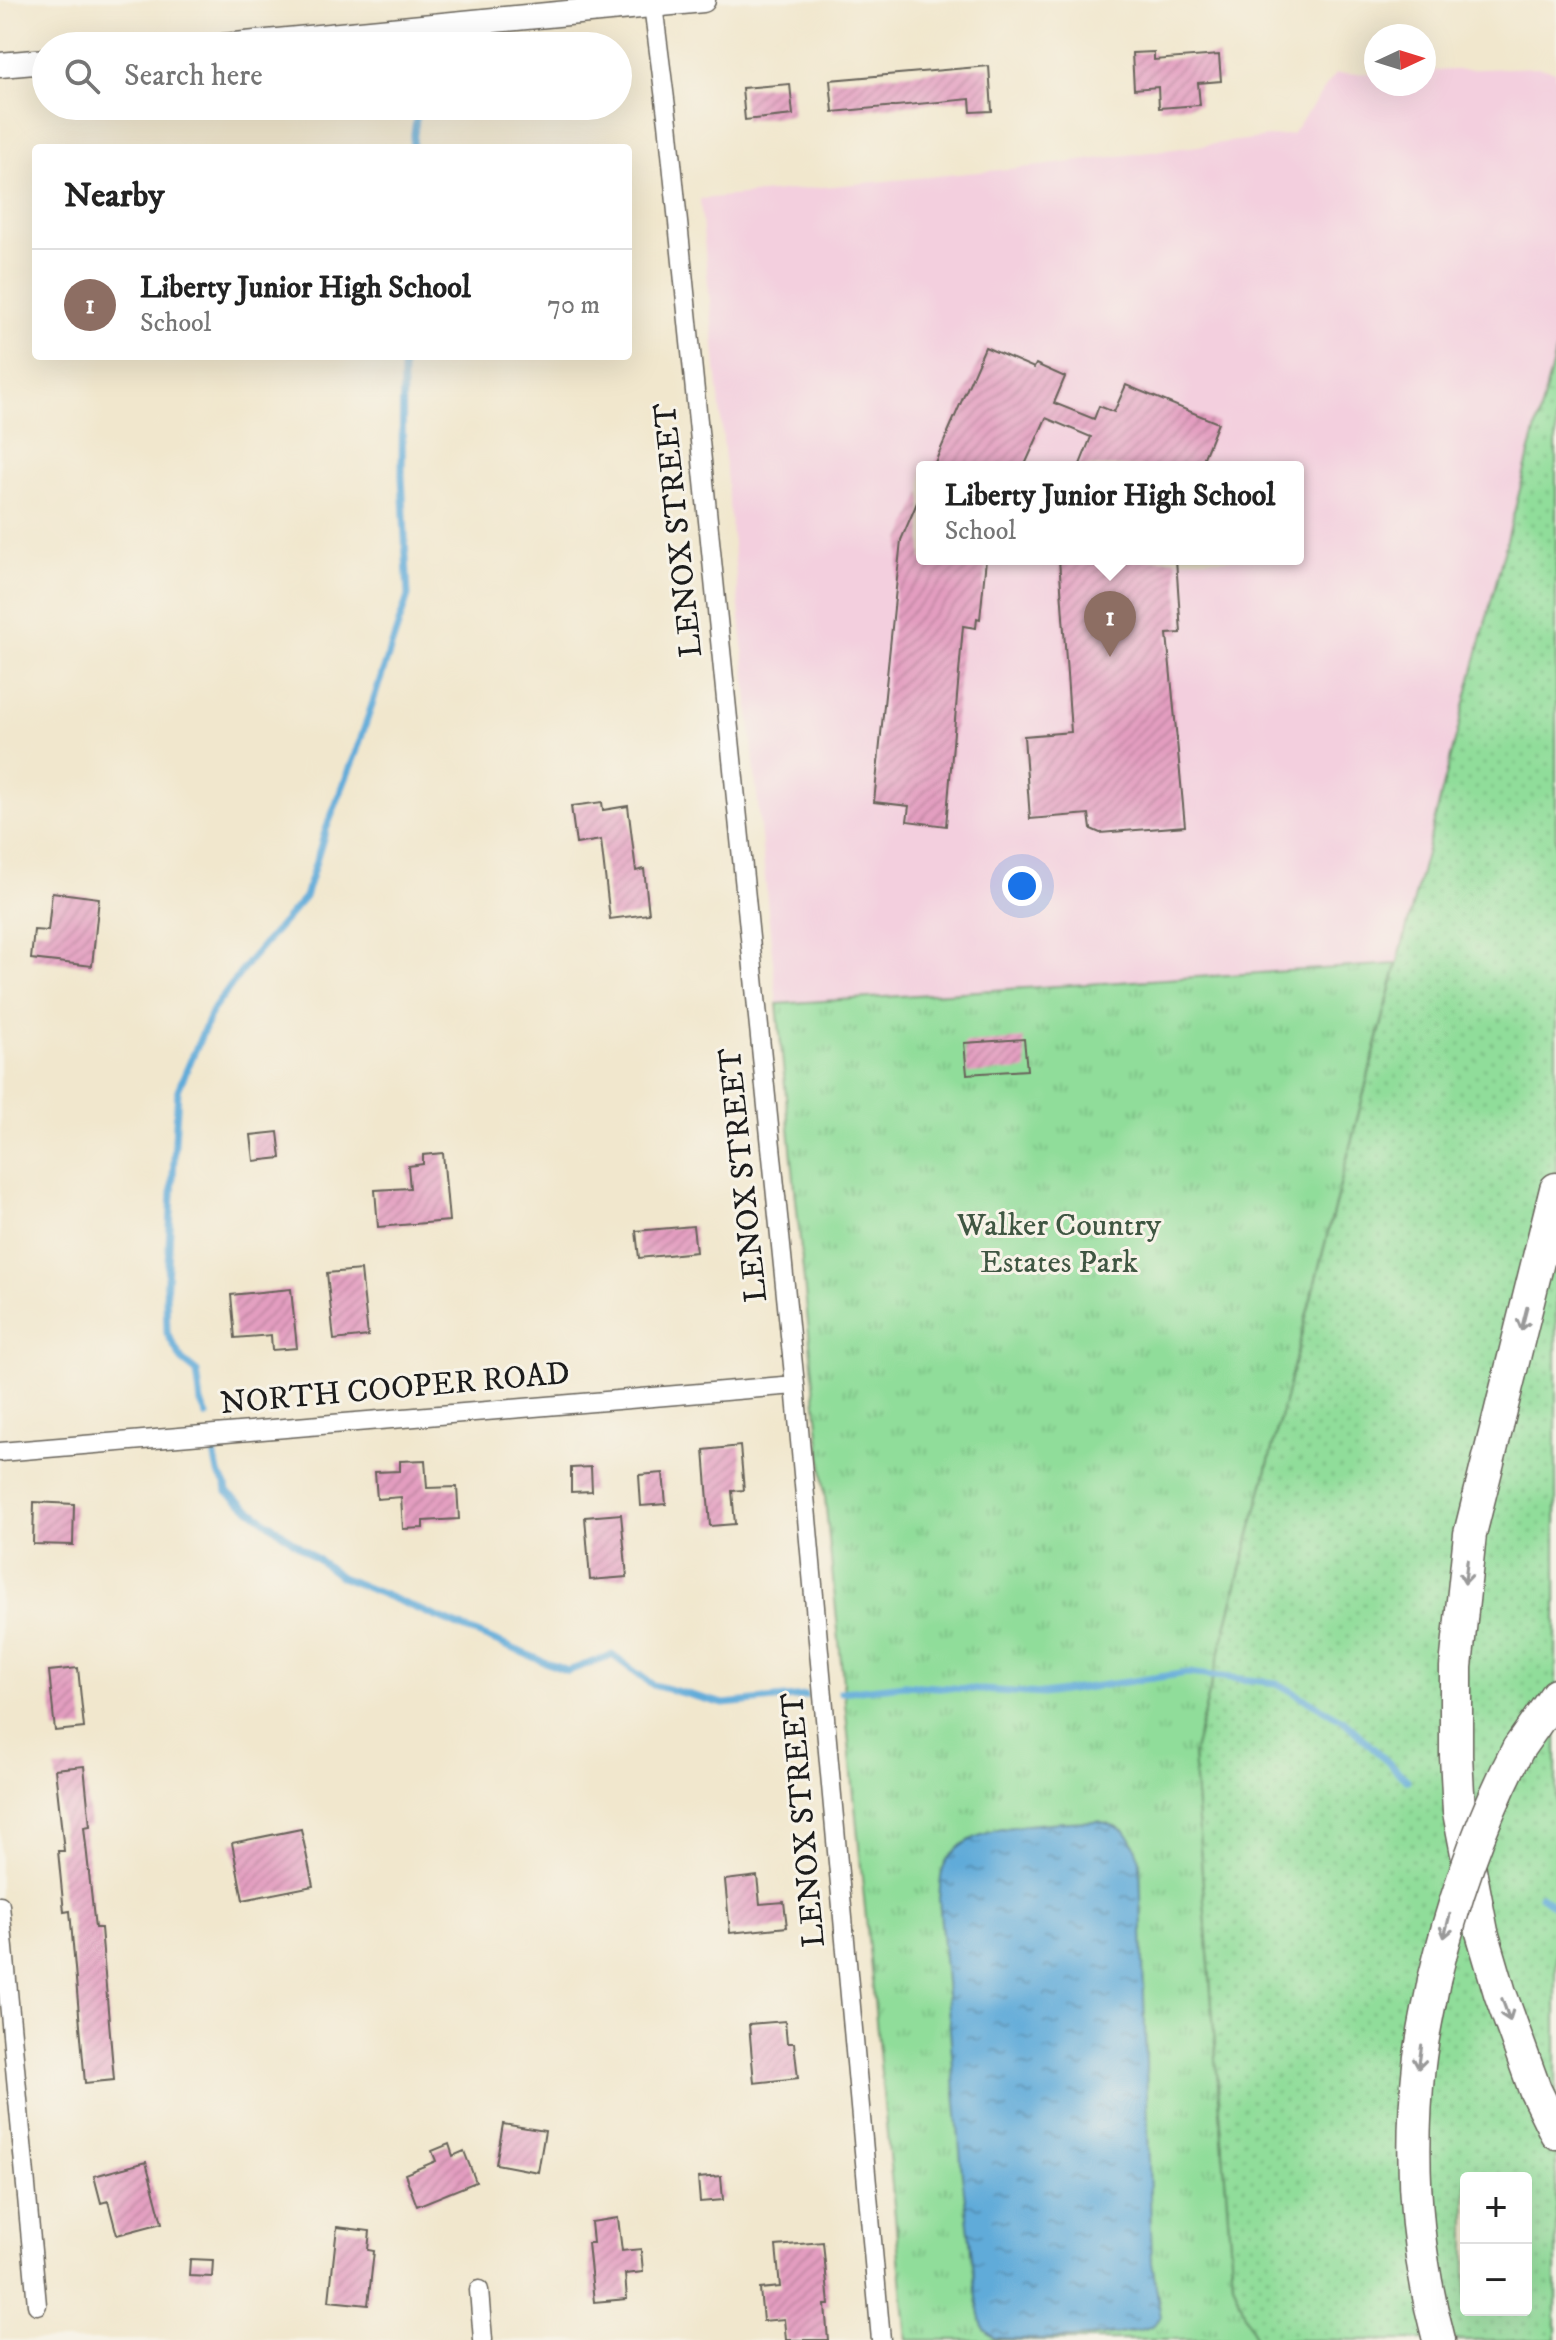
<!DOCTYPE html>
<html lang="en">
<head>
<meta charset="utf-8">
<style>
	:root { --surface:#fff; --page:#f6f6f6; --text:#222; --muted:#767676; --line:#e0e0e0; --accent:#c8321e }
	body { margin:0; font-family:"IM FELL DW Pica",serif; background:var(--page); color:var(--text) }
	.controls { position:absolute; right:24px; bottom:24px; display:grid; overflow:hidden; border-radius:8px; box-shadow:0 8px 32px #0002 }
	.controls button { width:72px; height:72px; display:grid; place-items:center; padding:0; border:0; border-bottom:2px solid var(--line); background:var(--surface); color:var(--text); font:40px sans-serif }
	.compass { position:absolute; left:1364px; top:24px; width:72px; height:72px; border-radius:50%; background:var(--surface); box-shadow:0 8px 32px #0002; rotate:86deg }
	.you { position:absolute; left:1022px; top:886px; width:28px; height:28px; margin:-20px; border:6px solid #fff; border-radius:50%; background:#1a73e8; box-shadow:0 0 0 12px #1a73e833 }
	.badge { display:grid; place-items:center; width:52px; height:52px; border-radius:50%; background:var(--accent); color:#fff; font-size:26px; font-weight:700 }
	.pin { position:absolute; translate:-50% -66px; filter:drop-shadow(0 2px 4px #0008) }
	.pin::after { content:''; position:absolute; top:42px; width:28px; height:24px; background:inherit; clip-path:polygon(0 0,100% 0,50% 100%) }
	.popup { position:absolute; left:916px; top:461px; width:388px; height:104px; box-sizing:border-box; display:grid; place-content:center; border-radius:8px; background:var(--surface); filter:drop-shadow(0 2px 6px #0005); font-size:26px; white-space:nowrap; color:var(--muted) }
	.popup b { font-size:30px; color:var(--text) }
	.popup::after { content:''; position:absolute; left:50%; top:100%; margin-left:-16px; border:16px solid transparent; border-top-color:var(--surface) }
	.list { margin:0; padding:0; list-style:none }
	h2 { display:flex; justify-content:space-between; align-items:center; height:104px; margin:0; padding:0 32px; font-size:34px }
	h2 small { font-size:26px; font-weight:400; color:var(--muted) }
	.list li { display:grid; grid-template-columns:52px 1fr auto; gap:24px; align-items:center; box-sizing:border-box; height:112px; padding:0 32px; border-top:2px solid var(--line) }
	.list b { display:block; font-size:30px; white-space:nowrap }
	.list p { margin:0; font-size:26px; white-space:nowrap; color:var(--muted) }
	.list em { font-size:26px; font-style:normal; color:var(--muted) }
	.icon { flex:none; width:44px; height:44px; fill:none; stroke:currentColor; stroke-width:2; stroke-linecap:round; stroke-linejoin:round }
	.map { position:relative; flex:none; width:1556px; height:2340px; overflow:hidden }
	.search { position:absolute; background:var(--surface); box-shadow:0 8px 32px #0002; left:32px; top:32px; width:600px; height:88px; display:flex; align-items:center; gap:20px; box-sizing:border-box; padding:0 28px; border-radius:44px; color:var(--muted); font-size:30px }
	.panel { position:absolute; background:var(--surface); box-shadow:0 8px 32px #0002; left:32px; top:144px; width:600px; height:216px; border-radius:8px }
	.map>svg:first-child { display:block }
	.built { fill:#f3cfde; fill-rule:evenodd }
	.grass { fill:url(#grass-dots); stroke:#567c5b; stroke-width:2; fill-rule:evenodd }
	.park { fill:url(#park-tufts); stroke:#567c5b; stroke-width:2 }
	.water { fill:url(#water-ripples); stroke:#3e647a; stroke-width:2 }
	.lines { fill:none; stroke-linecap:round; stroke-linejoin:round }
	.stream { stroke:#61abd9; stroke-width:7 }
	.building { fill:url(#building-hatch) }
	.street-casing { stroke:#67635a; stroke-width:21 }
	.secondary-casing { stroke:#67635a; stroke-width:27 }
	.highway-casing { stroke:#67635a; stroke-width:35 }
	.street { stroke:#fff; stroke-width:18 }
	.secondary { stroke:#fff; stroke-width:24 }
	.highway { stroke:#fff; stroke-width:32 }
	.highway-bridge-casing { stroke:#67635a; stroke-width:35; stroke-linecap:butt }
	.highway-bridge { stroke:#fff; stroke-width:32 }
	.oneway { stroke:#999 }
	.labels { text-anchor:middle; dominant-baseline:central; stroke-width:6; stroke-linejoin:round; paint-order:stroke }
	.street-label { font-size:32px; fill:#1c1c1c; stroke:#f7f3e8 }
	.park-label { font-size:32px; fill:#3f5642; stroke:#f7f3e8 }
</style>
</head>
<body>
<div class="map">
<svg width="1556" height="2340" viewBox="0 0 1556 2340">
	<defs>
		<pattern id="grass-dots" width="8" height="8" patternUnits="userSpaceOnUse" patternTransform="scale(2)"><rect width="8" height="8" fill="#90dd9a"/><path d="M2 2h.1M6 6h.1" fill="none" stroke="#7cbd84" stroke-width="1.8" stroke-linecap="round"/></pattern>
		<pattern id="park-tufts" width="24" height="20" patternUnits="userSpaceOnUse" patternTransform="scale(2)"><rect width="24" height="20" fill="#90dd9a"/><path d="M3 7l-1-3M5 7V3M7 7l1-3M15 17l-1-3M17 17v-4M19 17l1-3" fill="none" stroke="#7cbd84"/></pattern>
		<pattern id="water-ripples" width="26" height="14" patternUnits="userSpaceOnUse" patternTransform="scale(2)"><rect width="26" height="14" fill="#61abd9"/><path d="M2 4q2-2 4 0t4 0M15 11q2-2 4 0t4 0" fill="none" stroke="#4f8aaf"/></pattern>
		<pattern id="building-hatch" width="6" height="6" patternUnits="userSpaceOnUse" patternTransform="scale(2)"><rect width="6" height="6" fill="#e39dc0"/><path d="M-1 1l2-2M0 6l6-6M5 7l2-2" fill="none" stroke="#c287a4"/></pattern>
	</defs>
	<rect width="100%" height="100%" fill="#f7f3e8"/>
	<filter id="ink" filterUnits="userSpaceOnUse"><feTurbulence type="fractalNoise" baseFrequency=".0125" numOctaves="2"/><feDisplacementMap in="SourceGraphic" scale="16" xChannelSelector="R" yChannelSelector="G"/><feConvolveMatrix kernelMatrix="1 2 1 2 8 2 1 2 1" color-interpolation-filters="sRGB"/></filter>
	<filter id="wash" filterUnits="userSpaceOnUse"><feTurbulence type="fractalNoise" baseFrequency=".006" numOctaves="4" result="noise"/><feDisplacementMap in="SourceGraphic" scale="32" xChannelSelector="R" yChannelSelector="G"/><feGaussianBlur stdDeviation="1.8" result="paint"/><feColorMatrix in="noise" values="0 0 0 0 0 0 0 0 0 0 0 0 0 0 0 0 0 1.4 0 .05"/><feComposite in="paint" operator="in"/></filter>
	<g filter="url(#wash)">
		<rect width="100%" height="100%" fill="#f1e7cd"/>
		<path class="built" d="M 1539,67 L 1556,71 L 1556,350 L 1397,964 L 777,1004 L 700,199 L 1040,166 L 1292,134 L 1335,74 L 1376,73 L 1376,84 L 1424,84 L 1424,71 ZM 922,467 L 1298,467 L 1298,559 L 922,559 Z"/>
		<path class="grass" d="M 1556,350 L 1556,2340 L 1255,2340 L 1233,2283 L 1193,1755 ZM 1466,2178 L 1526,2178 L 1526,2310 L 1466,2310 Z"/>
		<path class="park" d="M 1397,964 L 1193,1755 L 1233,2283 L 1255,2340 L 907,2340 L 777,1004 Z"/>
		<path class="water" d="M 1098,1821 C 1127,1828 1130,1832 1140,1860 L 1152,2262 L 1161,2316 C 1158,2322 1154,2326 1147,2328 C 1113,2339 1030,2340 994,2338 L 983,2328 L 978,2306 L 962,2175 L 939,1899 C 940,1889 940,1877 943,1868 C 961,1820 1055,1823 1098,1821 Z"/>
		<g class="lines">
			<path class="stream" d="M 412,148 L 418,106
				M 207,1416 L 201,1403 L 197,1372 L 182,1360 L 167,1333 L 166,1298 L 178,1090 L 212,1011 L 250,960 L 305,897 L 325,832 L 356,753 L 408,596 L 402,476 L 403,356
				M 214,1452 L 218,1473 L 226,1485 L 227,1492 L 341,1577 L 552,1665 L 568,1671 L 612,1655 L 653,1685 L 724,1704 L 805,1696
				M 841,1692 L 905,1685 L 1043,1694 L 1187,1673 L 1277,1683 L 1343,1720 L 1407,1780
				M 1541,1896 L 1556,1907"/>
		</g>
		<g id="blocks">
			<path class="building" d="M 1154,52 L 1154,60 L 1219,55 L 1221,81 L 1198,83 L 1200,105 L 1159,108 L 1158,87 L 1134,89 L 1132,53 Z
				M 989,66 L 992,111 L 971,112 L 970,99 L 833,112 L 830,80 Z
				M 790,84 L 793,115 L 745,120 L 742,88 Z
				M 985,347 L 1034,368 L 1036,364 L 1065,377 L 1054,403 L 1094,419 L 1099,406 L 1114,412 L 1126,385 L 1218,423 L 1200,467 L 1079,467 L 1091,437 L 1046,418 L 1024,467 L 933,467 Z
				M 922,491 L 922,559 L 986,559 L 980,619 L 977,618 L 976,628 L 963,626 L 946,826 L 907,821 L 909,806 L 874,802 L 901,540 Z
				M 1059,559 L 1176,559 L 1181,633 L 1167,634 L 1185,826 L 1100,833 L 1091,829 L 1089,814 L 1030,819 L 1024,736 L 1071,732 Z
				M 602,802 L 603,810 L 628,806 L 636,871 L 644,869 L 649,914 L 610,919 L 601,840 L 576,844 L 571,806 Z
				M 52,892 L 99,898 L 92,966 L 31,959 L 34,930 L 48,931 Z
				M 1024,1039 L 1027,1070 L 967,1074 L 964,1043 Z
				M 278,1132 L 281,1158 L 254,1161 L 251,1135 Z
				M 443,1153 L 449,1221 L 378,1227 L 375,1190 L 410,1188 L 408,1166 L 423,1164 L 423,1155 Z
				M 693,1226 L 696,1252 L 639,1258 L 636,1231 Z
				M 361,1270 L 368,1336 L 334,1340 L 327,1273 Z
				M 291,1289 L 297,1348 L 272,1350 L 271,1335 L 235,1338 L 231,1295 Z
				M 740,1446 L 744,1490 L 732,1491 L 735,1524 L 710,1526 L 704,1450 Z
				M 425,1460 L 427,1488 L 457,1487 L 459,1519 L 423,1521 L 423,1528 L 403,1529 L 401,1497 L 377,1499 L 375,1472 L 400,1471 L 400,1461 Z
				M 591,1467 L 592,1491 L 571,1492 L 571,1468 Z
				M 663,1473 L 666,1504 L 641,1506 L 639,1475 Z
				M 34,1502 L 74,1504 L 73,1545 L 33,1544 Z
				M 621,1514 L 627,1577 L 590,1580 L 585,1517 Z
				M 78,1668 L 84,1728 L 55,1731 L 49,1671 Z
				M 84,1766 L 90,1826 L 84,1827 L 95,1928 L 101,1928 L 114,2080 L 85,2083 L 70,1911 L 64,1912 L 58,1851 L 64,1851 L 55,1769 Z
				M 301,1829 L 313,1886 L 243,1900 L 232,1843 Z
				M 757,1876 L 760,1904 L 784,1902 L 787,1927 L 730,1933 L 725,1880 Z
				M 785,2021 L 787,2043 L 794,2043 L 798,2078 L 754,2083 L 749,2024 Z
				M 503,2124 L 545,2131 L 538,2172 L 496,2164 Z
				M 449,2144 L 453,2156 L 464,2151 L 476,2182 L 417,2206 L 405,2174 L 436,2161 L 432,2151 Z
				M 146,2162 L 162,2223 L 117,2235 L 108,2201 L 101,2203 L 94,2176 Z
				M 721,2176 L 723,2200 L 700,2202 L 698,2178 Z
				M 618,2218 L 622,2251 L 641,2249 L 643,2272 L 625,2274 L 627,2299 L 594,2302 L 588,2243 L 593,2243 L 591,2222 Z
				M 337,2227 L 370,2231 L 368,2250 L 374,2251 L 368,2305 L 329,2301 Z
				M 823,2242 L 829,2305 L 825,2305 L 828,2340 L 786,2340 L 784,2319 L 763,2321 L 760,2289 L 780,2287 L 776,2246 Z
				M 190,2259 L 213,2260 L 212,2277 L 189,2276 Z"/>
		</g>
	</g>
	<g filter="url(#ink)">
		<use href="#blocks" fill-opacity="0" stroke="#67635a" stroke-width="2"/>
		<g class="lines">
			<g class="street-casing">
				<path id="street" d="M 653,5 L 668,123 L 795,1385 L 881,2340
					M 0,1452 L 795,1385
					M 0,1905 L 37,2305
					M 479,2290 L 483,2340"/>
			</g>
			<g class="secondary-casing">
				<path id="secondary" d="M 224,46 L 703,0
					M 0,65 L 46,61"/>
			</g>
			<g class="highway-casing">
				<path id="highway" d="M 1556,1189 L 1470,1534 L 1456,1667 L 1456,1756 L 1459,1812 L 1482,1932 L 1500,1993 L 1535,2090 L 1556,2133
					M 1518,1749 L 1556,1695
					M 1434,1980 C 1429,2008 1422,2037 1419,2065 C 1409,2157 1415,2250 1439,2340"/>
			</g>
			<use href="#street" class="street"/>
			<use href="#secondary" class="secondary"/>
			<use href="#highway" class="highway"/>
			<g class="highway-bridge-casing">
				<path id="highway-bridge" d="M 1434,1980 C 1453,1901 1480,1822 1518,1749"/>
			</g>
			<use href="#highway-bridge" class="highway-bridge"/>
		</g>
		<defs><path id="oneway-shaft" d="M-6 0H5M1.5-3L5.5 0L1.5 3" fill="none" stroke-width="1.6" stroke-linecap="round" stroke-linejoin="round" transform="scale(2)"/></defs>
		<g class="oneway">
			<use href="#oneway-shaft" transform="translate(1524 1319) rotate(104)"/>
			<use href="#oneway-shaft" transform="translate(1466 1572) rotate(96)"/>
			<use href="#oneway-shaft" transform="translate(1447 1926) rotate(104)"/>
			<use href="#oneway-shaft" transform="translate(1506 2010) rotate(70)"/>
			<use href="#oneway-shaft" transform="translate(1420 2057) rotate(98)"/>
		</g>
	</g>
	<g class="labels">
		<g class="street-label">
			<text transform="translate(679 530) rotate(-96)">LENOX STREET</text>
			<text transform="translate(744 1175) rotate(-96)">LENOX STREET</text>
			<text transform="translate(395 1389) rotate(-5)">NORTH COOPER ROAD</text>
			<text transform="translate(804 1820) rotate(-95)">LENOX STREET</text>
		</g>
		<g class="park-label">
			<text x="1059" y="1226">Walker Country<tspan x="1059" dy="37">Estates Park</tspan></text>
		</g>
	</g>
</svg>
<div class="controls">
<button>+</button>
<button>−</button>
</div>
<svg class="compass" viewBox="-18 -18 36 36"><path d="M0-13l5 13h-10z" fill="#e53935"/><path d="M0 13l5-13h-10z" fill="#767676"/></svg>
<div class="you"></div>
<div class="pin badge" style="left:1110px;top:657px;background:#8d6e63">1</div>
<div class="popup"><b>Liberty Junior High School</b>School</div>
<div class="search"><svg class="icon" aria-label="search" viewBox="0 0 24 24"><circle cx="10" cy="10" r="6"/><path d="M15 15l6 6"/></svg>Search here</div>
<section class="panel">
<h2>Nearby<small></small></h2>
<ul class="list">
<li><span class="badge" style="background:#8d6e63">1</span><div><b>Liberty Junior High School</b><p>School</p></div><em>70 m</em></li>
</ul>
</section>
</div>
</body>
</html>
